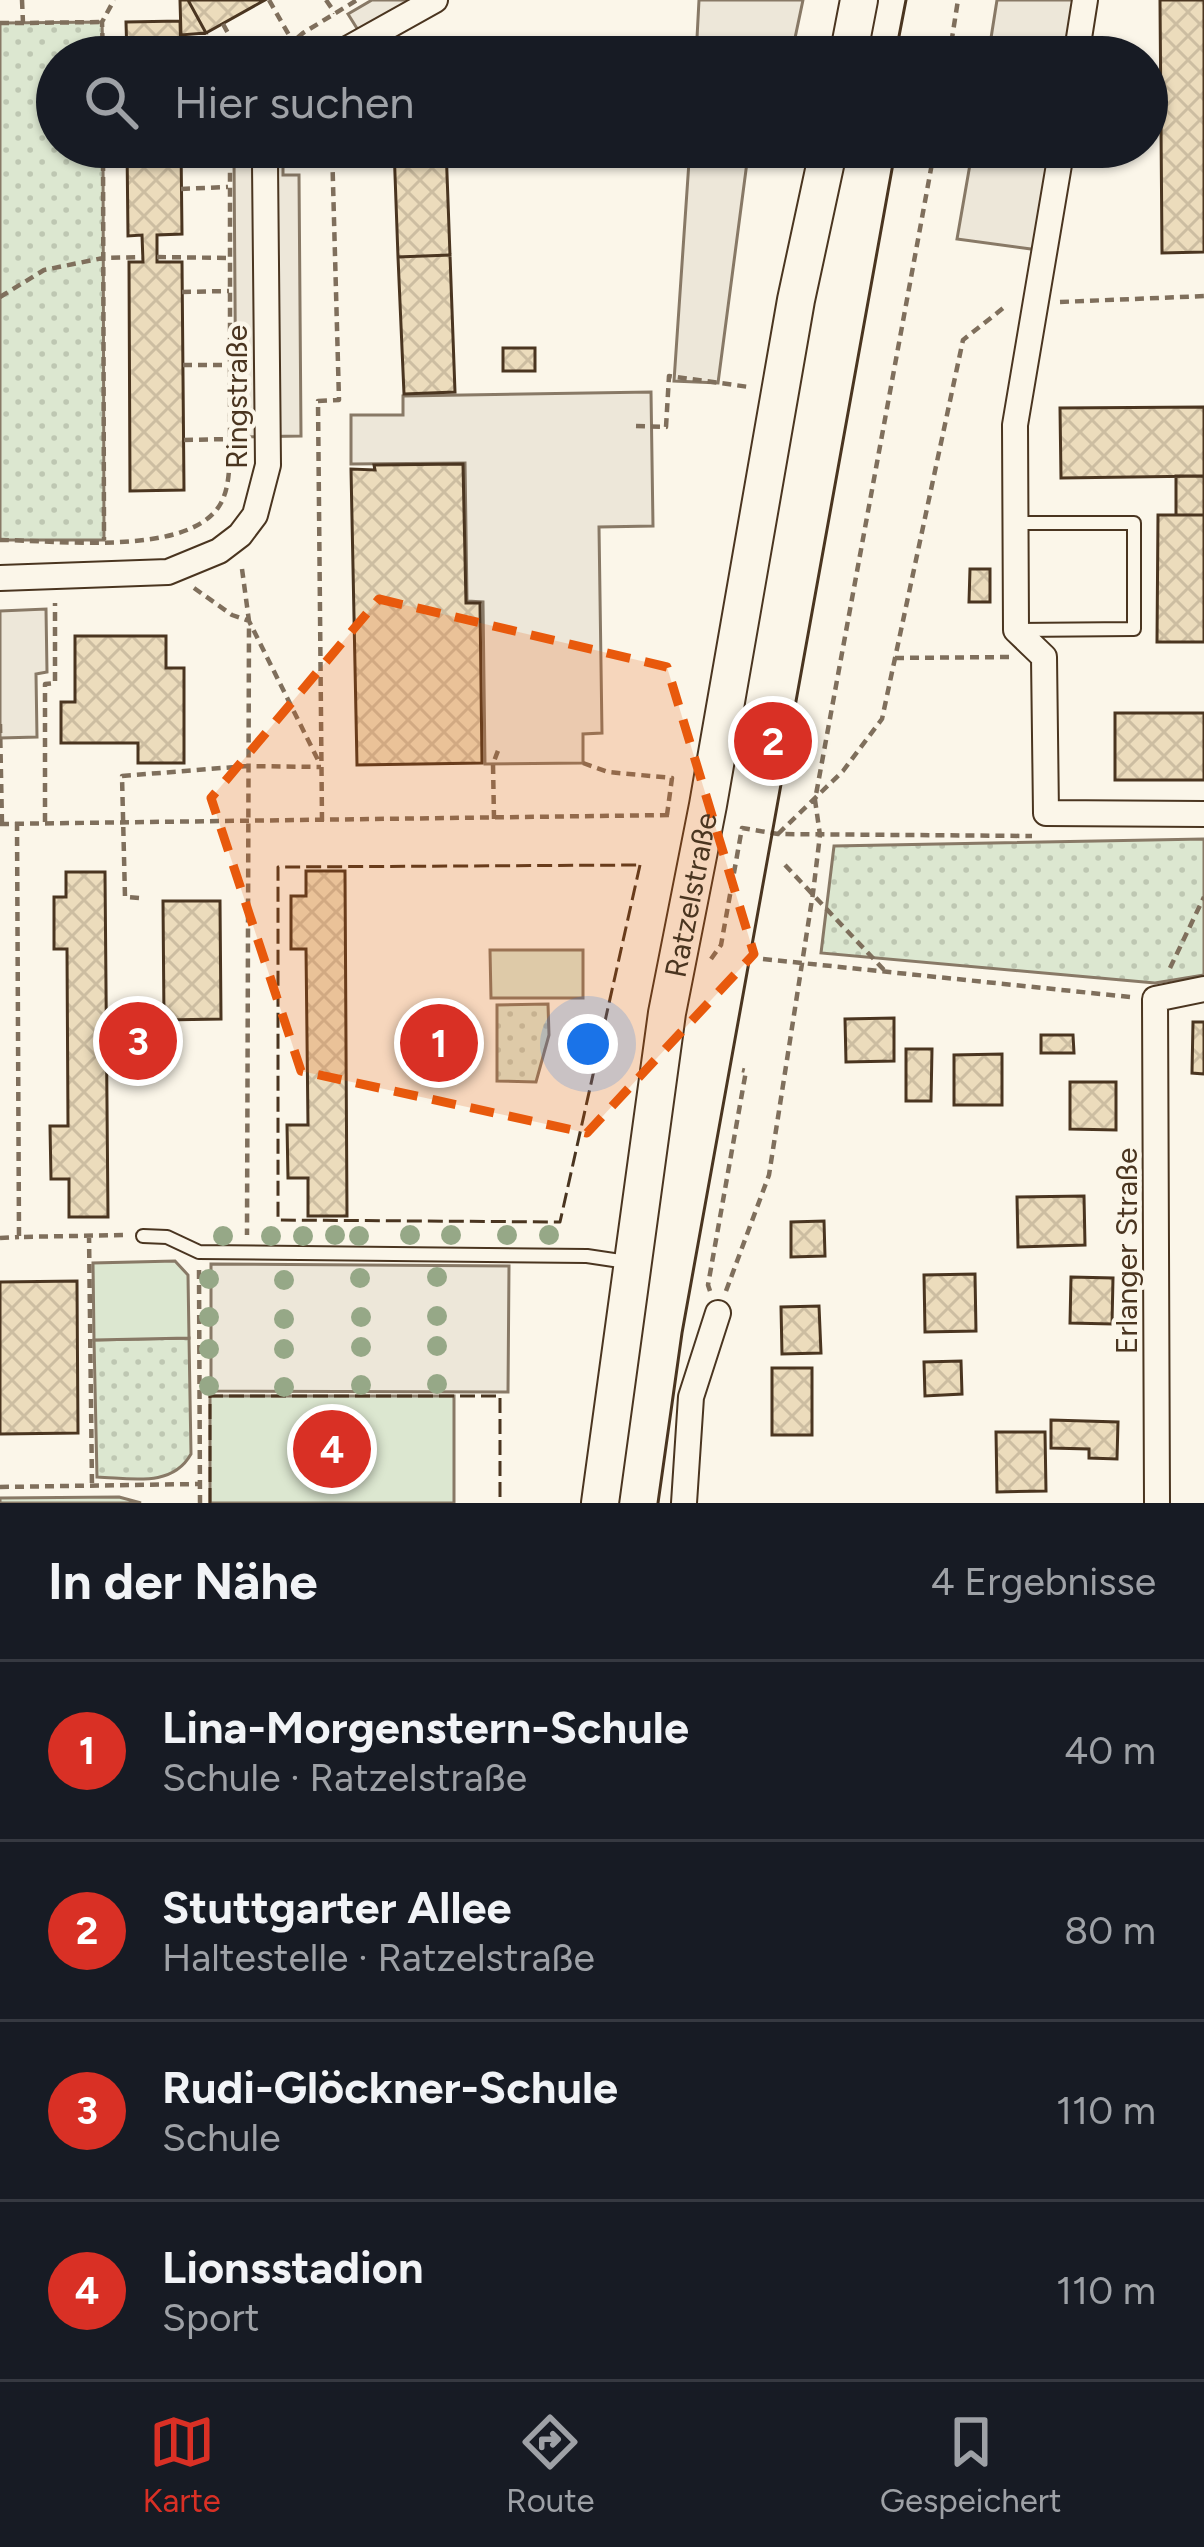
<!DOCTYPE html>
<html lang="de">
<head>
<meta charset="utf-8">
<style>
	:root { --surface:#171b24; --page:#242831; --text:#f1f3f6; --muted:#9ea1a6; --line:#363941; --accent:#d93025 }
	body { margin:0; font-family:Figtree,sans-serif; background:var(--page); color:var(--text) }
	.you { position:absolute; left:588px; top:1044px; width:42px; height:42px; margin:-30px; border:9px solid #fff; border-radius:50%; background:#1a73e8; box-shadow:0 0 0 18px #1a73e833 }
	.badge { display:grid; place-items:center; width:78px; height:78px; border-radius:50%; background:var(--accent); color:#fff; font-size:39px; font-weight:700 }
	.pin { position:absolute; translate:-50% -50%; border:6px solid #fff; box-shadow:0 3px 12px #0006 }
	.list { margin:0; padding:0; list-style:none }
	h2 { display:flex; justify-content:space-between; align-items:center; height:156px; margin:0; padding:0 48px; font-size:51px }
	h2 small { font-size:39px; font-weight:400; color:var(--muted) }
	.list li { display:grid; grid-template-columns:78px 1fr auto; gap:36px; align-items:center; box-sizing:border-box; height:180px; padding:0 48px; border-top:3px solid var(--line) }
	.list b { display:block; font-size:45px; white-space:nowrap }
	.list p { margin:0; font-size:39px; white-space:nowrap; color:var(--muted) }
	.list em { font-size:39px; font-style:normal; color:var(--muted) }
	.icon { flex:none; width:66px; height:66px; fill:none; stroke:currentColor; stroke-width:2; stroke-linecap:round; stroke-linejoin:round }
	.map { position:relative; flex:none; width:1204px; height:1503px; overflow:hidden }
	.search { position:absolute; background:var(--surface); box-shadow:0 3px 9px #0004; left:36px; right:36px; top:36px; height:132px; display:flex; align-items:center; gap:30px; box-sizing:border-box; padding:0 42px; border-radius:66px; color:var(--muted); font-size:45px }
	.sheet { height:876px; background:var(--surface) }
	nav { display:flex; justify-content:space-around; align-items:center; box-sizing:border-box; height:168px; border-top:3px solid var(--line); background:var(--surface); font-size:33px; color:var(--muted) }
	nav a { display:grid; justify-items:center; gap:6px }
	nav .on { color:var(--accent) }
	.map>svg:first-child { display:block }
	.green { fill:url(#green-dots); stroke:#887966; stroke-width:3 }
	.pitch { fill:#dce7d0; stroke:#887966; stroke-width:3 }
	.parking { fill:#ede7d9; stroke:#887966; stroke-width:3 }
	.building { fill:url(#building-cross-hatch); stroke:#4a3520; stroke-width:3 }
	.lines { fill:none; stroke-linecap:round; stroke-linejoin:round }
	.service-casing { stroke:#4a3520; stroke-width:16 }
	.minor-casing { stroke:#4a3520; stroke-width:28 }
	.secondary-casing { stroke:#4a3520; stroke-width:40 }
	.path { stroke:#7f6f5c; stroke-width:4.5; stroke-dasharray:9 6; stroke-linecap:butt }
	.service { stroke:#fbf6e9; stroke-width:12 }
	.minor { stroke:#fbf6e9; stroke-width:24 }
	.secondary { stroke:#fbf6e9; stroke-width:36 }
	.tram { stroke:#4a3520; stroke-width:3 }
	.fence { stroke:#4a3520; stroke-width:3; stroke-dasharray:15 6; stroke-linecap:butt }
	.tree { fill:#96a887 }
	.marked { fill:#e8590c; fill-opacity:0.2; stroke:#e8590c; stroke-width:9; stroke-dasharray:24 15; stroke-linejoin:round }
	.labels { text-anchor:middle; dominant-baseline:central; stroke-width:9; stroke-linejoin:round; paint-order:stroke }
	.street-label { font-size:30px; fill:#4a3520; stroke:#fbf6e9 }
</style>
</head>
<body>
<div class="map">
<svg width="1204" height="1503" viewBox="0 0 1204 1503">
	<defs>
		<pattern id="green-dots" width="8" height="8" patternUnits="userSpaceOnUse" patternTransform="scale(3)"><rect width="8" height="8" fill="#dce7d0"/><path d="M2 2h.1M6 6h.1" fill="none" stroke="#bec7b2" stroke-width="1.8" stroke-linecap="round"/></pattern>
		<pattern id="building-cross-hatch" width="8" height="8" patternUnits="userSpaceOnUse" patternTransform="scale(3)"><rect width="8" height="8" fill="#ecdcbc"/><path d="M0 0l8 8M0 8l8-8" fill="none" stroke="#ccbda1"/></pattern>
	</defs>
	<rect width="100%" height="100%" fill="#fbf6e9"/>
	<path class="green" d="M 102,22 L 103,57 L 57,57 L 57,147 L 103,147 L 104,540 L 0,540 L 0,23 Z
		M 1204,839 L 1204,975 L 1155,983 L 821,953 L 834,846 Z
		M 548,1004 L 549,1035 L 536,1082 L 497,1081 L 497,1005 Z
		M 189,1338 L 191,1454 C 172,1488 131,1478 97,1477 L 94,1340 Z"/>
	<path class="pitch" d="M 490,950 L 583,950 L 583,998 L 491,998 Z
		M 175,1261 L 188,1275 L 189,1338 L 94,1340 L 93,1263 Z
		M 210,1396 L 454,1396 L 454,1503 L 210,1503 Z
		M 119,1497 L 141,1503 L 0,1503 L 0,1498 Z"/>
	<path class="parking" d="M 372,0 L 411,0 L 358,30 L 348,14 Z
		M 699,0 L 803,0 L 791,57 L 696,57 Z
		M 997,0 L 1085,0 L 1076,57 L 988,57 Z
		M 690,147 L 749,147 L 718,383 L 674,381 Z
		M 973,147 L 1062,147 L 1046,251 L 957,239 Z
		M 234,157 L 283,157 L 283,175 L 299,175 L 301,436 L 236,437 Z
		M 651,392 L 653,526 L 599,527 L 602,733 L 583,734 L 583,763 L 485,764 L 483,602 L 467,601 L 465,463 L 351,464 L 351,415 L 403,415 L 403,396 Z
		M 46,609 L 47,672 L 36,674 L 37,737 L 0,738 L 0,611 Z
		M 211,1264 L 509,1266 L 508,1392 L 211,1391 Z"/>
	<path class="building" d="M 180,0 L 188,0 L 206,33 L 181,35 Z
		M 188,0 L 265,0 L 206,33 Z
		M 1160,0 L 1204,0 L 1204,252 L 1162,253 Z
		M 180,21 L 181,57 L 127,57 L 126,22 Z
		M 127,147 L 181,147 L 182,234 L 157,235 L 157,262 L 182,262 L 184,490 L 130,491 L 129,262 L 143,262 L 142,235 L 128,236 Z
		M 394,147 L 446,147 L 450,255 L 398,257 Z
		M 450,255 L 455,392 L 404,394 L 398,257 Z
		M 503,348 L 535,348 L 535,371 L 503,371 Z
		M 1204,407 L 1204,476 L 1061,478 L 1060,408 Z
		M 463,464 L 466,603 L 480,603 L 482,763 L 357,765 L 351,469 L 375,470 L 374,465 Z
		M 1176,476 L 1204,476 L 1204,515 L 1176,515 Z
		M 1158,515 L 1204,515 L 1204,642 L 1157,642 Z
		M 970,569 L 990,569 L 990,602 L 969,602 Z
		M 75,636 L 166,636 L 166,668 L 184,668 L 184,763 L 138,763 L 138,743 L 61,743 L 61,702 L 75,702 Z
		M 1115,713 L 1204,713 L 1204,780 L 1115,780 Z
		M 306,871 L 345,871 L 347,1216 L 308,1216 L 308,1178 L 288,1178 L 287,1125 L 308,1125 L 306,949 L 291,949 L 291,896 L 306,896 Z
		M 66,872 L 105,872 L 108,1217 L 69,1217 L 69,1179 L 51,1179 L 50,1126 L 68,1126 L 67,949 L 54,949 L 54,897 L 66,897 Z
		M 163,901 L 220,901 L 221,1019 L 164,1020 Z
		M 894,1018 L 894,1061 L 846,1062 L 845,1019 Z
		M 1193,1022 L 1204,1022 L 1204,1074 L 1192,1073 Z
		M 1041,1035 L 1073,1035 L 1074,1053 L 1041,1053 Z
		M 906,1049 L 932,1049 L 931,1101 L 906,1101 Z
		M 1002,1054 L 1002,1105 L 954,1105 L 954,1055 Z
		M 1070,1082 L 1116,1082 L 1116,1130 L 1070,1129 Z
		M 1084,1196 L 1085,1245 L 1018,1247 L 1017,1197 Z
		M 824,1221 L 825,1256 L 791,1257 L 791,1222 Z
		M 975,1274 L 976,1331 L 925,1332 L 924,1275 Z
		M 1071,1277 L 1113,1278 L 1112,1324 L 1070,1323 Z
		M 77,1281 L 78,1433 L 0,1434 L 0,1282 Z
		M 819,1306 L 821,1353 L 782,1354 L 781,1307 Z
		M 961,1361 L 962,1394 L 925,1396 L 924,1362 Z
		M 772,1368 L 812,1368 L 812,1435 L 772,1435 Z
		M 1051,1420 L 1118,1422 L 1117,1459 L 1089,1458 L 1089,1449 L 1051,1448 Z
		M 996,1432 L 1045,1432 L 1046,1491 L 997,1492 Z"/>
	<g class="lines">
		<g class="service-casing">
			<path id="service" d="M 1016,523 L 1134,523 L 1134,629 L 1017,630
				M 143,1236 L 167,1237 L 199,1252 L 587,1256 L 627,1262"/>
		</g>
		<g class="minor-casing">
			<path id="minor" d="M 333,57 L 435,0
				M 1076,57 L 1085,0
				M 1062,147 L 1015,425 L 1016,630 L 1044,657 L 1046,813 L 1204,814
				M 0,578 L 168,572 L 219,551 L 240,535 L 255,515 L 268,465 L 265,164 L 269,147
				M 684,1503 L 691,1397 L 718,1313
				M 1157,1503 L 1155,999 L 1204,989"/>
		</g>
		<g class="secondary-casing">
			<g id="secondary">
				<path d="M 848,57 L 859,0"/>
				<path id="s1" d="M 600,1503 L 667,1013 L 708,805 L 796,300 L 829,147"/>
			</g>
		</g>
		<path class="path" d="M 22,0 L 23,23 L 102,22
			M 269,0 L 293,42
			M 326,0 L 335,13
			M 0,23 L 23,23
			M 223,24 L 241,57
			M 181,55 L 239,53
			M 103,57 L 102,22 L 114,0
			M 275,57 L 303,33 L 357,0
			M 949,57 L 958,0
			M 103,147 L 104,540
			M 181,189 L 228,187
			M 157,257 L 229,258
			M 182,292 L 229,291
			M 0,297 L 44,270 L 103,258 L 142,257
			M 1060,302 L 1204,296
			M 183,365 L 229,365
			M 636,426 L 666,427 L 669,376 L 749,387
			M 184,440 L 230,439
			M 0,540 C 55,540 191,558 221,503 C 231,484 229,460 230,439 L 230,147
			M 242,569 L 249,621 L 247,1235
			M 194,588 L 232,615 L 249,621 L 319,762
			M 895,658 L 1009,657
			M 0,724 L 2,824
			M 583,763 L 608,772 L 672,778 L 667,815
			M 494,819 L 493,764 L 499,748
			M 322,821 L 318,401 L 339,400 L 332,147
			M 17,822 L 19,1237 L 125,1235
			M 45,822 L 45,684 L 55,683 L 55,603
			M 0,824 L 672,815
			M 778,834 L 843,771 L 882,719 L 963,340 L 1007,305
			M 785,865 L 886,972
			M 139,898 L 125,897 L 122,776 L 247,766 L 321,767
			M 711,959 L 721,945 L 742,828 L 778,834 L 1032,836
			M 763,959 L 1130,997
			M 1170,968 L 1204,897
			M 89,1234 L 92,1486
			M 0,1238 L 19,1237
			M 199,1270 L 200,1503
			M 710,1291 L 708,1285 L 746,1071 L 742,1070
			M 726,1291 L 769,1175 L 813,893 L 820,835 L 815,800 L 935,147
			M 0,1487 L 198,1484"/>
		<use href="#service" class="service"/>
		<use href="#minor" class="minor"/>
		<use href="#secondary" class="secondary"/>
		<path class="tram" d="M 895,57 L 906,0
			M 658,1503 L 682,1333 L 896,147"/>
		<path class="fence" d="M 640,865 L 560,1222 L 278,1220 L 278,867 Z
			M 210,1503 L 210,1396 L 500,1396 L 500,1503"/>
	</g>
	<g class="tree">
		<circle cx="335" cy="1235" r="10"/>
		<circle cx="410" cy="1235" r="10"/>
		<circle cx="451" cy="1235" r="10"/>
		<circle cx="507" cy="1235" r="10"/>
		<circle cx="549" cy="1235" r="10"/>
		<circle cx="223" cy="1236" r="10"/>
		<circle cx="271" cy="1236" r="10"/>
		<circle cx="303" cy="1236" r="10"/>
		<circle cx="359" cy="1236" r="10"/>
		<circle cx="437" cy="1277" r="10"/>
		<circle cx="360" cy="1278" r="10"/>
		<circle cx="209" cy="1279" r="10"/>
		<circle cx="284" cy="1280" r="10"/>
		<circle cx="437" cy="1316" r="10"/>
		<circle cx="209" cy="1317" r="10"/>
		<circle cx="361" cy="1317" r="10"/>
		<circle cx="284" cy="1319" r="10"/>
		<circle cx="437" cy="1346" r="10"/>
		<circle cx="361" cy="1347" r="10"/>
		<circle cx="209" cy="1349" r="10"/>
		<circle cx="284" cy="1349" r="10"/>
		<circle cx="437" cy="1384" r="10"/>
		<circle cx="361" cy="1385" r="10"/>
		<circle cx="209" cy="1386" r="10"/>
		<circle cx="284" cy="1387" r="10"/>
	</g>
	<path class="marked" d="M 379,599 L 667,667 L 754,954 L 587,1133 L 301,1071 L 211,798 Z"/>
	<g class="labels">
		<g class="street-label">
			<text transform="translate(236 397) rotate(-90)">Ringstraße</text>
			<text stroke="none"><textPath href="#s1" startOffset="615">Ratzelstraße</textPath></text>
			<text transform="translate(1126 1251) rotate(-90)">Erlanger Straße</text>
		</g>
	</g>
</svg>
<div class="you"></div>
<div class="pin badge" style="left:439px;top:1043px">1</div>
<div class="pin badge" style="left:773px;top:741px">2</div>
<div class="pin badge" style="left:138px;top:1041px">3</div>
<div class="pin badge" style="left:332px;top:1449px">4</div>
<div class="search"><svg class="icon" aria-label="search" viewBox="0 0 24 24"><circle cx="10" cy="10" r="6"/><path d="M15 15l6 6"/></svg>Hier suchen</div>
</div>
<section class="sheet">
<h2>In der Nähe<small>4 Ergebnisse</small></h2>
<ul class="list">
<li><span class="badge">1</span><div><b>Lina-Morgenstern-Schule</b><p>Schule · Ratzelstraße</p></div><em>40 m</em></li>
<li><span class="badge">2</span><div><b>Stuttgarter Allee</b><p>Haltestelle · Ratzelstraße</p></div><em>80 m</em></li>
<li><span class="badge">3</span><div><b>Rudi-Glöckner-Schule</b><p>Schule</p></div><em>110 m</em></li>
<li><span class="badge">4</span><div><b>Lionsstadion</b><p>Sport</p></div><em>110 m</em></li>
</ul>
</section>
<nav>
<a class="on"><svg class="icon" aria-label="map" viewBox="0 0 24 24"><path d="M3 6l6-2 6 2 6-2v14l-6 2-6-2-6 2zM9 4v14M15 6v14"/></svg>Karte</a>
<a><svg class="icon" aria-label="directions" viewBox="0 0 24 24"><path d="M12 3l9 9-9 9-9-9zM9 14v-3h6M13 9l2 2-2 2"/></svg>Route</a>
<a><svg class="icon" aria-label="saved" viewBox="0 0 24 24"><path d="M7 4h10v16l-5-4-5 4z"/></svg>Gespeichert</a>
</nav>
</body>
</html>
